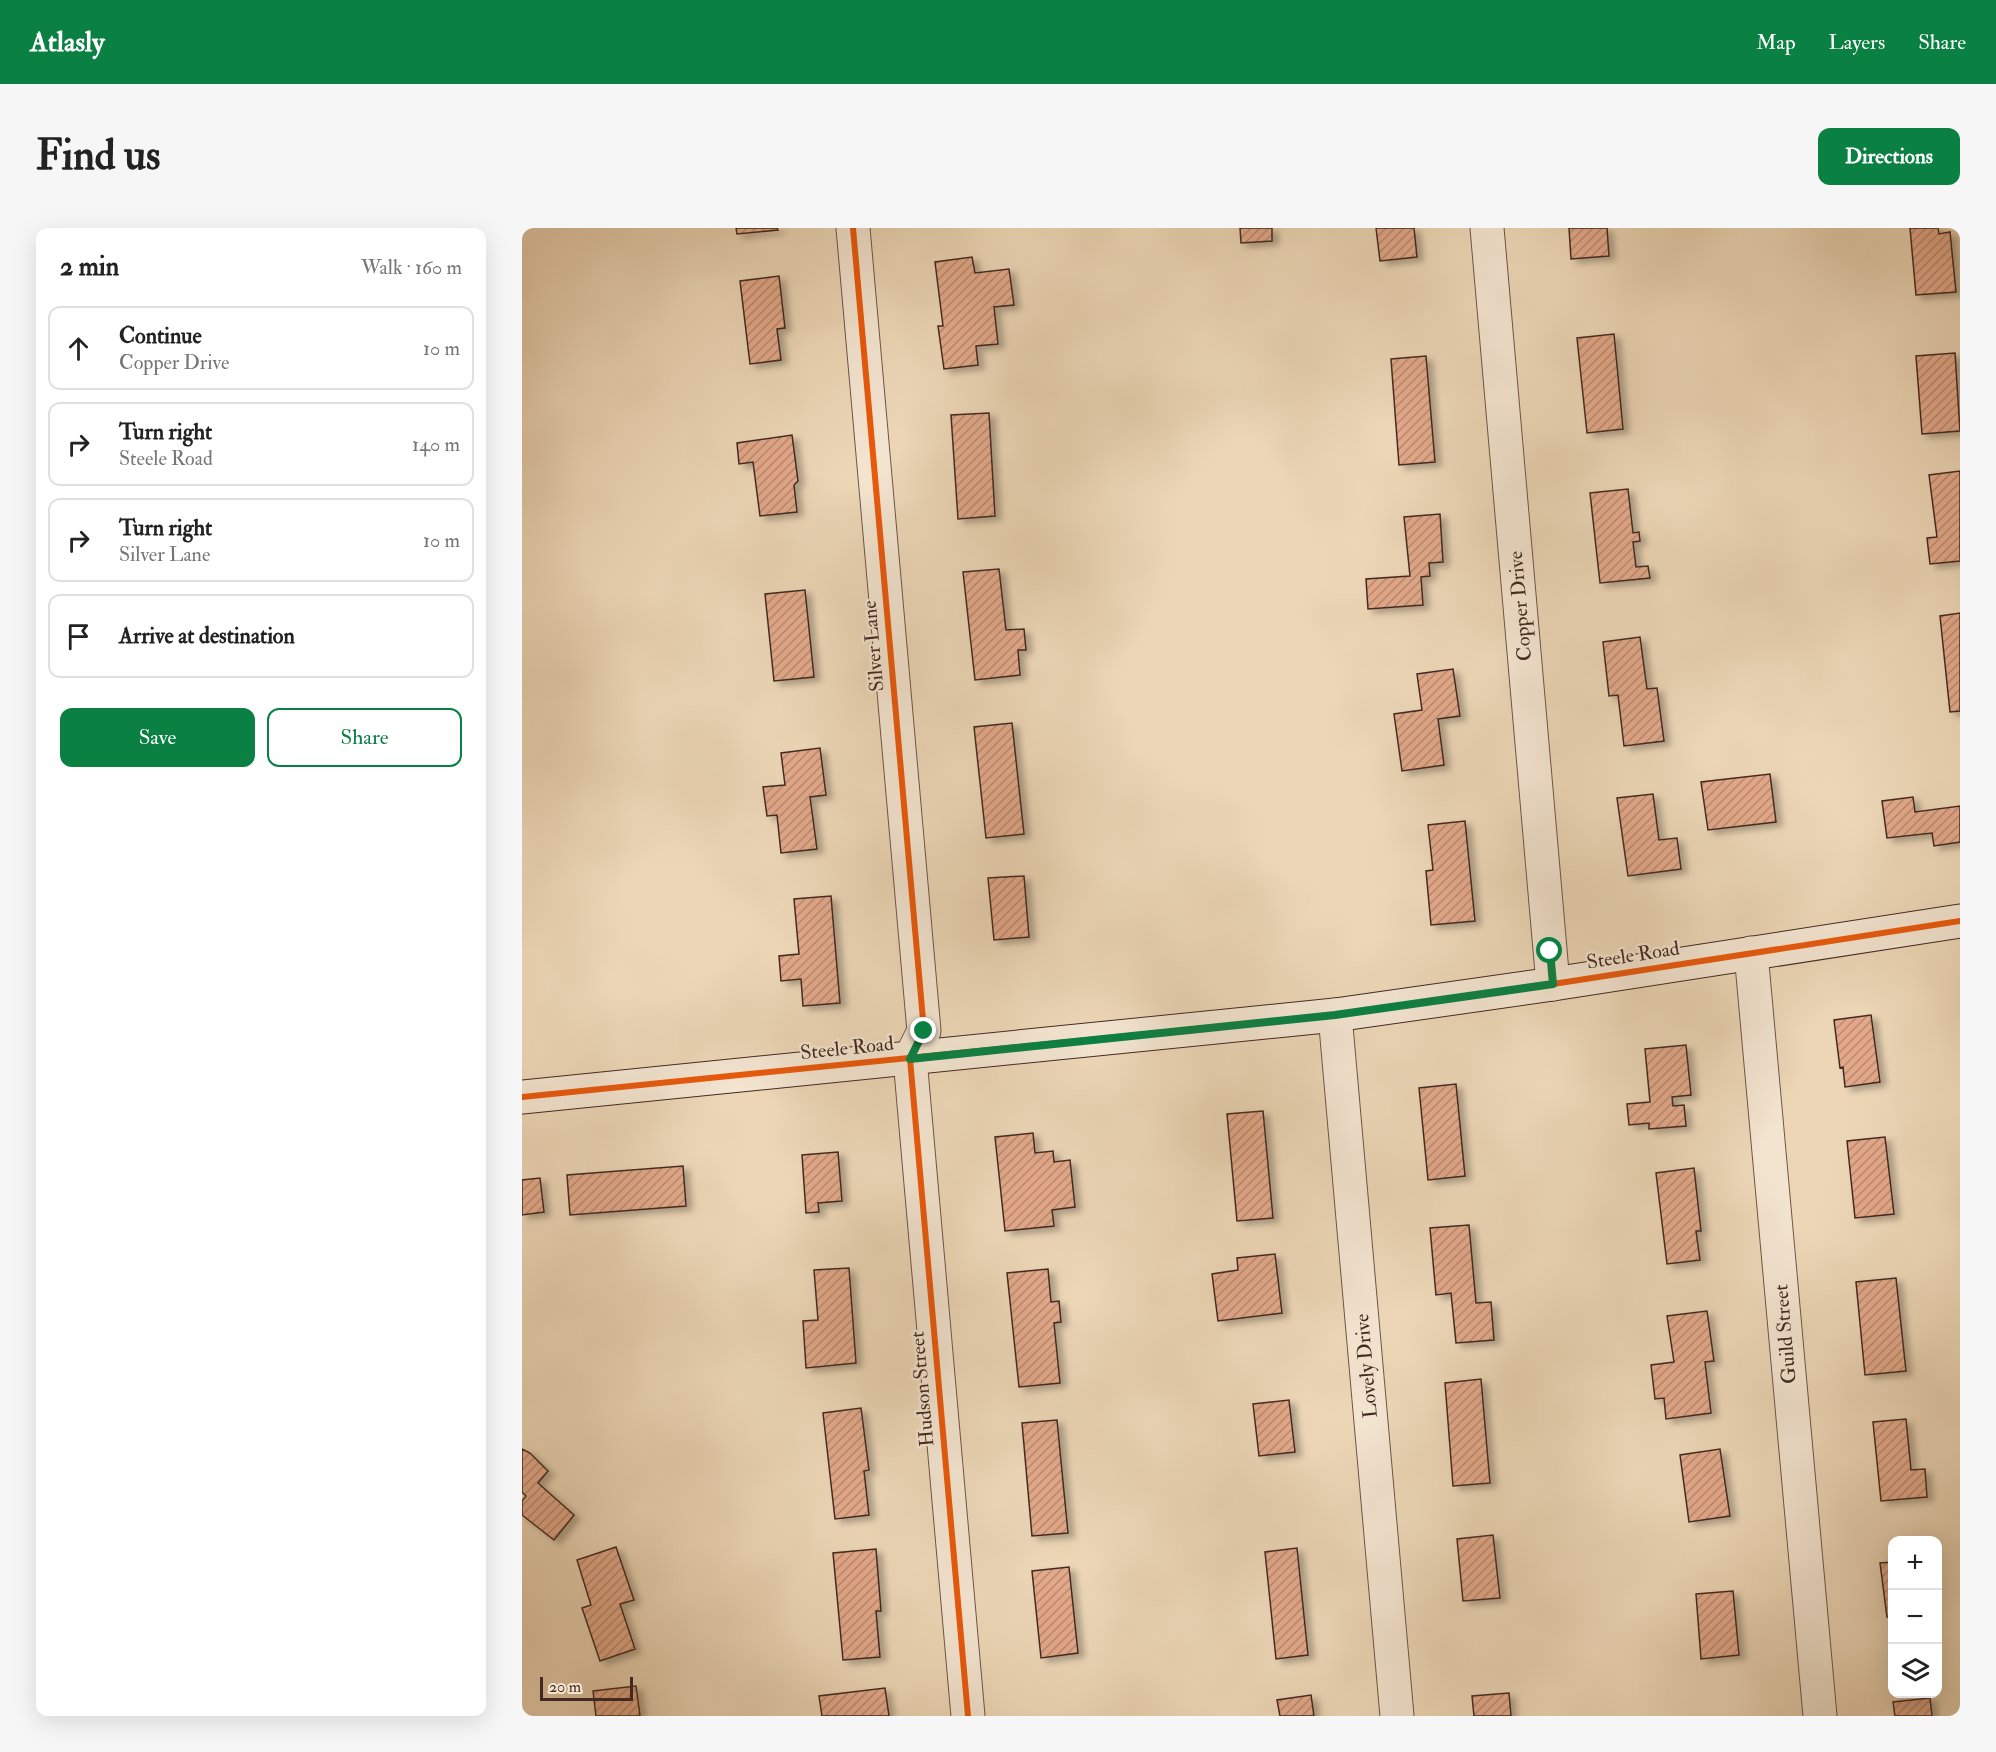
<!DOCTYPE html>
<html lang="en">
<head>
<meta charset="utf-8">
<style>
	:root { --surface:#fff; --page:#f6f6f6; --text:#222; --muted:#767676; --line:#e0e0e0; --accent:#0b8043 }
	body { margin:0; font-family:"IM FELL Double Pica",serif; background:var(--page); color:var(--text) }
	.controls { position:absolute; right:18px; bottom:18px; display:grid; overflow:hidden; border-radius:12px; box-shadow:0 6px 24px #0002 }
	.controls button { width:54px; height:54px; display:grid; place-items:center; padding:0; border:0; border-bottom:2px solid var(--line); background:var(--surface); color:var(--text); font:30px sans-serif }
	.scale { position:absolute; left:18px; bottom:15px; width:93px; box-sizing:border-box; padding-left:6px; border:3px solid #432a21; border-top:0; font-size:16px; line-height:21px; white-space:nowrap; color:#432a21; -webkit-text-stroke:4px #f3e4d0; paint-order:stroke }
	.stop { position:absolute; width:18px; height:18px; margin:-14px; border:4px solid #0b8043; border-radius:50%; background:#fff }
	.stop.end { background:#0b8043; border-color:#fff; box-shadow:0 2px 6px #0008 }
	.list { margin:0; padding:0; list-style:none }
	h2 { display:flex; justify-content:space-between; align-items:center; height:78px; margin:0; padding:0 24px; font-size:26px }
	h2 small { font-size:20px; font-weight:400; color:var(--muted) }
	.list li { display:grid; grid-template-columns:39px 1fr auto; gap:18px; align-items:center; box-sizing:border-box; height:84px; margin:0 12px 12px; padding:0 12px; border:2px solid var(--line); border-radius:12px }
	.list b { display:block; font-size:22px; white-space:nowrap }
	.list p { margin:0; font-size:20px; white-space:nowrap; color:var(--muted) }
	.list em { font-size:20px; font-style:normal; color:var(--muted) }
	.actions { display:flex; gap:12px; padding:18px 24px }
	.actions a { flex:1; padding:14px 0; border:2px solid var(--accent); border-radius:12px; text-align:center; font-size:21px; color:var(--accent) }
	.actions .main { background:var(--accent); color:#fff }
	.icon { flex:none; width:33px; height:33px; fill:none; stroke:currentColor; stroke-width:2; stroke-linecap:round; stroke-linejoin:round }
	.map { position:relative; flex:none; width:1438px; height:1488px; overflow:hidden; border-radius:12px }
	header { display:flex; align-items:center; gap:36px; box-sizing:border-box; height:84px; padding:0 30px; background:var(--accent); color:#fff }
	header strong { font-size:28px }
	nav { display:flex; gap:33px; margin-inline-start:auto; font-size:21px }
	.intro { display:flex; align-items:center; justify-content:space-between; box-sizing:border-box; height:144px; padding:0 36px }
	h1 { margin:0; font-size:42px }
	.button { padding:15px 27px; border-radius:12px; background:var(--accent); color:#fff; font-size:21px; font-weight:700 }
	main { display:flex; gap:36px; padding:0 36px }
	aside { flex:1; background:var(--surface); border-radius:12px; box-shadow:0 6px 24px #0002 }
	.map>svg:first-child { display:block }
	.building { fill:url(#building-hatch); stroke:#432a21; stroke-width:1.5; filter:url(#shadow) }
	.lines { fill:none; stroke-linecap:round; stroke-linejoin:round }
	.street-casing { stroke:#6d5546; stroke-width:35 }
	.secondary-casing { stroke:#432a21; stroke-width:35 }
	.street { stroke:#f3e4d0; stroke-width:33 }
	.secondary { stroke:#f3e4d0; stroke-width:33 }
	.cycleway-casing { stroke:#f3e4d0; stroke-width:10 }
	.cycleway { stroke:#e8590c; stroke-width:6 }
	.route { stroke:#0b8043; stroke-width:8 }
	.labels { text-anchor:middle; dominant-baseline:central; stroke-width:4.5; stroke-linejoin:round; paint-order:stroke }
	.street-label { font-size:20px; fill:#432a21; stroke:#f3e4d0 }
</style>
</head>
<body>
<header>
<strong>Atlasly</strong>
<nav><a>Map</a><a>Layers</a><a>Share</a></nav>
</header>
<div class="intro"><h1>Find us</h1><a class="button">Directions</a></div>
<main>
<aside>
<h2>2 min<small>Walk · 160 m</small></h2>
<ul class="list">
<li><svg class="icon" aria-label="ahead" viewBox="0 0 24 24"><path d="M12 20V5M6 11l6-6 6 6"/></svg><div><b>Continue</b><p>Copper Drive</p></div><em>10 m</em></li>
<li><svg class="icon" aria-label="right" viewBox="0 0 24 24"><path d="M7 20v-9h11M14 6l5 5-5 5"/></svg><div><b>Turn right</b><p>Steele Road</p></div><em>140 m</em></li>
<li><svg class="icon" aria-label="right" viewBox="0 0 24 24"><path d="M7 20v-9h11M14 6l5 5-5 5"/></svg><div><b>Turn right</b><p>Silver Lane</p></div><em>10 m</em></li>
<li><svg class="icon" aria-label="arrive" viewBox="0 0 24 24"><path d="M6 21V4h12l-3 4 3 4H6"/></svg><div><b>Arrive at destination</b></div></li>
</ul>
<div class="actions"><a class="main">Save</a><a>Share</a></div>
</aside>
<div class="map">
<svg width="1438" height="1488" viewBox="0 0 1438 1488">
	<defs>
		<pattern id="building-hatch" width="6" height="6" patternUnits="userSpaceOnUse" patternTransform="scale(1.5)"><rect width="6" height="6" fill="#e2a889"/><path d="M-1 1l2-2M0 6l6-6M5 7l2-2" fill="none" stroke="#b98970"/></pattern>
		<filter id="shadow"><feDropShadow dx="6" dy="4" stdDeviation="3" flood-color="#0004"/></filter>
	</defs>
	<rect width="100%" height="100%" fill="#ecd6b6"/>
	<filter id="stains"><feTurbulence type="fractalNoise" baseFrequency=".00333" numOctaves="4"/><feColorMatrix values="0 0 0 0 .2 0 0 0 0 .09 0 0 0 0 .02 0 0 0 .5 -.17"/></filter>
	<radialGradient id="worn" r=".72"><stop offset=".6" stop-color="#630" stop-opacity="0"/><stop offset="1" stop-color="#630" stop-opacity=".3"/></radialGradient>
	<path class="building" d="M 214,0 L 255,0 L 256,2 L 215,6 Z
		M 718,0 L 750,0 L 750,13 L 719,15 Z
		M 854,0 L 892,0 L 895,29 L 858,33 Z
		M 1047,0 L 1085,0 L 1087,28 L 1049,31 Z
		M 1388,0 L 1416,0 L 1417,6 L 1428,4 L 1434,64 L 1394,67 Z
		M 450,29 L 453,45 L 487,41 L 492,77 L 472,79 L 476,116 L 454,118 L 456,137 L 422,141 L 416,98 L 421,98 L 413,34 Z
		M 257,48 L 263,100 L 255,101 L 259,132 L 228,136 L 218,53 Z
		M 1092,106 L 1101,201 L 1065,205 L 1055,110 Z
		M 1433,125 L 1438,203 L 1400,206 L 1394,128 Z
		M 904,128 L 913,234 L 877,237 L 869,131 Z
		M 467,185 L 473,288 L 436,291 L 429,187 Z
		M 270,207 L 276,253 L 272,257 L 275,284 L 238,288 L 231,234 L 217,236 L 215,215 Z
		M 1438,243 L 1438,333 L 1408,336 L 1405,310 L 1415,309 L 1407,247 Z
		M 1106,261 L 1111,305 L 1117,304 L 1118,313 L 1111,314 L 1114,339 L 1126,338 L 1128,350 L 1078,355 L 1068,265 Z
		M 918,286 L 921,334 L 907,335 L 908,348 L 899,349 L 901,377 L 846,381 L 844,351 L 888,348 L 882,289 Z
		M 477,341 L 484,402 L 502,401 L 504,422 L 496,422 L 498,447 L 453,452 L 441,344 Z
		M 283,362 L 292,449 L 252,453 L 243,366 Z
		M 1438,385 L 1438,483 L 1428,484 L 1418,388 Z
		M 1118,409 L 1125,461 L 1135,460 L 1142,513 L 1102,518 L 1096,467 L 1087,468 L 1081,414 Z
		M 931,441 L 938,488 L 916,491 L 922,537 L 880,543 L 872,486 L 900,482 L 895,446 Z
		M 490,495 L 502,606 L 464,610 L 452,499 Z
		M 298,520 L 304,567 L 288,569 L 295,621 L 259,625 L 255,587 L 245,588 L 241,559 L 263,557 L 259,525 Z
		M 1248,546 L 1254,594 L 1186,602 L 1179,554 Z
		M 1131,566 L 1137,612 L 1155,610 L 1159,641 L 1106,648 L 1095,570 Z
		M 1391,569 L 1393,584 L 1438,578 L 1438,614 L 1412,618 L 1410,605 L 1365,610 L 1360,573 Z
		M 943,593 L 953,693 L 909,697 L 904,643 L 911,642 L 906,597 Z
		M 502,648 L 507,709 L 472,712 L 466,650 Z
		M 309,668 L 318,775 L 281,778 L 279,751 L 259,753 L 257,728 L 277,726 L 272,671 Z
		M 1349,787 L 1358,854 L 1323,859 L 1321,839 L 1318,840 L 1312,792 Z
		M 1164,817 L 1169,867 L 1150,869 L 1151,878 L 1162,877 L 1164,898 L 1127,901 L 1127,895 L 1107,897 L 1105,876 L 1128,874 L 1123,821 Z
		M 934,856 L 943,948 L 906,952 L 897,860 Z
		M 741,883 L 751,990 L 715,993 L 705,886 Z
		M 511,905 L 513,925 L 531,923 L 532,934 L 548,932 L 553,979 L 530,982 L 532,998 L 483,1003 L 473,909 Z
		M 1363,909 L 1372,986 L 1333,990 L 1325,913 Z
		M 316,924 L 320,973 L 296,975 L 297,984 L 284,985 L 280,927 Z
		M 161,938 L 164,978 L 48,987 L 45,947 Z
		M 1172,940 L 1179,1003 L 1174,1003 L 1178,1032 L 1145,1036 L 1134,945 Z
		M 18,950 L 22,984 L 0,987 L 0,952 Z
		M 947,997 L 954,1075 L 969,1074 L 972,1112 L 934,1115 L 929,1065 L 914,1067 L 908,1000 Z
		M 753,1026 L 760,1085 L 696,1093 L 690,1046 L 716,1042 L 715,1030 Z
		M 327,1040 L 334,1135 L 284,1140 L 281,1093 L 296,1092 L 292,1042 Z
		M 526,1041 L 529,1074 L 537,1073 L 539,1094 L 532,1095 L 538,1155 L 497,1159 L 485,1045 Z
		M 1374,1050 L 1384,1143 L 1343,1147 L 1334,1054 Z
		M 1185,1083 L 1192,1133 L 1183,1134 L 1189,1185 L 1144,1191 L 1142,1170 L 1133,1171 L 1129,1137 L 1152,1134 L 1145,1088 Z
		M 959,1151 L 968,1255 L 931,1258 L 923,1155 Z
		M 767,1172 L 773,1224 L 737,1228 L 731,1176 Z
		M 339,1180 L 347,1242 L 342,1243 L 347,1287 L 313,1291 L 301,1185 Z
		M 1384,1191 L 1389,1242 L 1403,1241 L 1405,1269 L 1359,1273 L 1351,1194 Z
		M 535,1192 L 546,1305 L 510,1308 L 500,1195 Z
		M 0,1221 L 8,1225 L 26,1243 L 16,1255 L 52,1287 L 32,1312 L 0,1287 L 0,1273 L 4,1268 L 0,1264 Z
		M 1198,1221 L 1208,1288 L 1167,1294 L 1158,1227 Z
		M 971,1307 L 978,1370 L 941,1373 L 935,1311 Z
		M 94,1319 L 112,1372 L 98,1376 L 113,1421 L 78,1433 L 60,1380 L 69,1377 L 55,1332 Z
		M 775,1320 L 786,1427 L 754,1431 L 743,1324 Z
		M 354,1321 L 359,1383 L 354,1383 L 358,1429 L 321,1432 L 311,1325 Z
		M 1370,1334 L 1370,1388 L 1365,1389 L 1358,1335 Z
		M 547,1339 L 556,1425 L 519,1430 L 510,1343 Z
		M 1211,1363 L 1217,1427 L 1179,1431 L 1174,1366 Z
		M 114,1458 L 118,1488 L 74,1488 L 71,1463 Z
		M 363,1460 L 367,1488 L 300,1488 L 297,1468 Z
		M 987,1465 L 989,1488 L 952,1488 L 950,1468 Z
		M 789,1467 L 792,1488 L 758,1488 L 755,1472 Z
		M 1408,1470 L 1410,1488 L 1373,1488 L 1371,1474 Z"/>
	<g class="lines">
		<g class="street-casing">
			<path id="street" d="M 331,0 L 402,803 L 388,831 L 446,1488
				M 965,0 L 1031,756
				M 1229,725 L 1298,1488
				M 813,787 L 875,1488"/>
		</g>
		<g class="secondary-casing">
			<path id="secondary" d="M 0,869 L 813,787 L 1031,756 L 1438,693"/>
		</g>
		<use href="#street" class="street"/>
		<use href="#secondary" class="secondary"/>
		<g class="cycleway-casing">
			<path id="cycleway" d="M 331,0 L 402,803 L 388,831 L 446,1488
				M 0,869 L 813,787 L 1031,756 L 1438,693"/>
		</g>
		<use href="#cycleway" class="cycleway"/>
	</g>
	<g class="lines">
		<path class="route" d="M 402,803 L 388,831 L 813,787 L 1031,756 L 1028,723"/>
	</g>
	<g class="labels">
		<g class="street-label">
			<text transform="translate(998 378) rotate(-95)">Copper Drive</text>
			<text transform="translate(351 418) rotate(-95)">Silver Lane</text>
			<text transform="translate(1111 727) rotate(-9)">Steele Road</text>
			<text transform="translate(325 820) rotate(-6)">Steele Road</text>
			<text transform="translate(1263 1106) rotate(-95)">Guild Street</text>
			<text transform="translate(844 1138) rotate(-95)">Lovely Drive</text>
			<text transform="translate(400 1161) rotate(-95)">Hudson Street</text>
		</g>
	</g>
	<rect width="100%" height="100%" filter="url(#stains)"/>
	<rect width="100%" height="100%" fill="url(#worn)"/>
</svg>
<div class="controls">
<button>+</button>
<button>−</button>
<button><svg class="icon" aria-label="layers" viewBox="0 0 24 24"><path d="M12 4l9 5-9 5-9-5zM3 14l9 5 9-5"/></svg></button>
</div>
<div class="scale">20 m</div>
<div class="stop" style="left:1028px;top:723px"></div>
<div class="stop end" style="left:402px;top:803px"></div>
</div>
</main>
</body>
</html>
